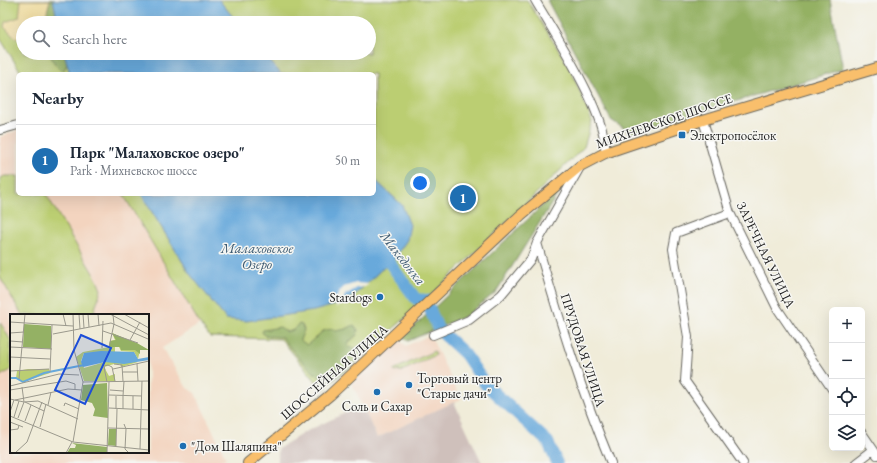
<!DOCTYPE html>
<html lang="en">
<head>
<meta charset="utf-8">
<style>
	:root { --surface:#fff; --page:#f2f2f3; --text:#1f2937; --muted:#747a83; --line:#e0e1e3; --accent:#1f6fb2 }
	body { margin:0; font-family:"EB Garamond",serif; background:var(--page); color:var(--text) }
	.controls { position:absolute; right:12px; bottom:12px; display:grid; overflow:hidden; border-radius:6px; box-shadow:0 4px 16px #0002 }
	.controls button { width:36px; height:36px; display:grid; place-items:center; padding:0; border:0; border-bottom:1px solid var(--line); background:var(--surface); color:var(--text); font:20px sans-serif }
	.you { position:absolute; left:420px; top:183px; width:14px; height:14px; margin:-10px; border:3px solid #fff; border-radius:50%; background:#1a73e8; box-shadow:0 0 0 6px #1a73e833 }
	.badge { display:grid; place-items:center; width:26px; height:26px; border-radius:50%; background:var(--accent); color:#fff; font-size:13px; font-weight:700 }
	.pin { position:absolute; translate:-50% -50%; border:2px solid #fff; box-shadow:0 1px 4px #0006 }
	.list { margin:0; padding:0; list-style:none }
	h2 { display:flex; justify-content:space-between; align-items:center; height:52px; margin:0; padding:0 16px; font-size:17px }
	h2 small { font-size:13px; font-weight:400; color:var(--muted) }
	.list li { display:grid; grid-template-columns:26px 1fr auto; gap:12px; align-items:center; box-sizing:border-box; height:72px; padding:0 16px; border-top:1px solid var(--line) }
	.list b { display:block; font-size:15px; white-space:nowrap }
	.list p { margin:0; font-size:13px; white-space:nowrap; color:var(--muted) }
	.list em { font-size:13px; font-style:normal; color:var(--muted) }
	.icon { flex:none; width:22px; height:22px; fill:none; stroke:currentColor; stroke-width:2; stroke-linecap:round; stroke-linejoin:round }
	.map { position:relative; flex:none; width:877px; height:463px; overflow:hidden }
	.search { position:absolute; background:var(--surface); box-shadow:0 4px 16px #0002; left:16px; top:16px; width:360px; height:44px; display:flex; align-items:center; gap:10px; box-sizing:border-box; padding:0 14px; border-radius:22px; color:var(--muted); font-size:15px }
	.panel { position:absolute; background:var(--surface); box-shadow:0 4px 16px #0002; left:16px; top:72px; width:360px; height:124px; border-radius:6px }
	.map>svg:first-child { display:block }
	.built { fill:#f3d4bf; fill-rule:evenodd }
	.industrial { fill:#cfc0bb }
	.green { fill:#bbce72; stroke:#6c7547 }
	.forest { fill:#94b164; stroke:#586640 }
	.sand { fill:#eeda9e; stroke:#857b5d }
	.water { fill:#67a9db; stroke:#42627c }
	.pier { fill:#f0ecd9 }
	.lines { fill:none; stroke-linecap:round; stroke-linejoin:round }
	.river { stroke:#67a9db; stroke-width:12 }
	.minor-casing { stroke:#66655e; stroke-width:10 }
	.major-casing { stroke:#66655e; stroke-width:12 }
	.minor { stroke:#fff; stroke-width:8 }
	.major { stroke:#f9bf6c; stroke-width:10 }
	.poi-dot { fill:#1f6fb2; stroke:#f6f6f2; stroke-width:1.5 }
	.labels { text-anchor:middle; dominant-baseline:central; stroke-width:3; stroke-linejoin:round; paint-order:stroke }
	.street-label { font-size:13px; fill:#1c1c1c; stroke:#f6f6f2 }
	.poi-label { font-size:13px; fill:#1c1c1c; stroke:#f6f6f2; text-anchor:start }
	.water-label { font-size:14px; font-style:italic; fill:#3e5b72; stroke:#f6f6f2 }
	.inset-river { fill:none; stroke:#67a9db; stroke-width:2 }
	.inset-road { fill:none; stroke:#9b998d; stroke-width:1 }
	.view { fill:#1d4ed8; fill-opacity:0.15; stroke:#1d4ed8; stroke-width:2 }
	.inset-edge { fill:none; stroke:#1c1c1c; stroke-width:2 }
</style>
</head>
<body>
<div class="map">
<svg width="877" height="463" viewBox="0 0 877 463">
	<rect width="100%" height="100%" fill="#f6f6f2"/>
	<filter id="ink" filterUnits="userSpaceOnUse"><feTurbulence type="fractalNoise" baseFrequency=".025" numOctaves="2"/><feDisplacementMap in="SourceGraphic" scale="8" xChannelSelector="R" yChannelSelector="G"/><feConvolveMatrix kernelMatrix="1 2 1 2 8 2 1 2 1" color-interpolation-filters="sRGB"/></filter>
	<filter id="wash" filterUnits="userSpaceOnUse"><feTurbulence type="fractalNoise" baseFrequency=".012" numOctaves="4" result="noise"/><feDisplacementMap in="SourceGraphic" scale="16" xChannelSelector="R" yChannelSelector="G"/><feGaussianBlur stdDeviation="0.9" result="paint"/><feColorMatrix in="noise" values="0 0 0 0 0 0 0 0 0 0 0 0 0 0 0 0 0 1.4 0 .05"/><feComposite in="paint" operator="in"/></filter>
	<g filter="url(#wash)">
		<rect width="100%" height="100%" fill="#f0ecd9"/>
		<path class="built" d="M 18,130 L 18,194 L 123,194 L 200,324 L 162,348 L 187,388 L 195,393 L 226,458 L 215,463 L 0,463 L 0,137 ZM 11,315 L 148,315 L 148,452 L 11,452 Z
			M 430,335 L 461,399 L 377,438 L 350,379 L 397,338 L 406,346 Z"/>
		<path class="industrial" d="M 454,402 L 482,463 L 278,463 L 278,449 L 305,432 L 362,405 L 377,438 Z"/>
		<path class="green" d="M 0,0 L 53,0 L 58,23 L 23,23 L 23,53 L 64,53 L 70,74 L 22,74 L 0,38 Z
			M 219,0 L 527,0 L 570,68 L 592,121 L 584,147 L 575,156 L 426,300 L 323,390 L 281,339 L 210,337 L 200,324 L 123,194 L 141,194 L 190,274 L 194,277 L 364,285 L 383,268 L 391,263 L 398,201 L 374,179 L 374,74 L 281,74 L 263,53 L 369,53 L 369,23 L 238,23 Z
			M 5,176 L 18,176 L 18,194 L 46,194 L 97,280 L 101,290 L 93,315 L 22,315 L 0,277 L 0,178 Z
			M 0,322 L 11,341 L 11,370 L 0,376 Z
			M 434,351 L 436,355 L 400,372 L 399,370 L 395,372 L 393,370 Z"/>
		<path class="forest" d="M 45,0 L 54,0 L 57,19 L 56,23 L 46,23 C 47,14 44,10 45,0 Z
			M 547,0 L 830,0 L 843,69 L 631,133 L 611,120 Z
			M 49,53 L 65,53 L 67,64 L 64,70 L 61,71 L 55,64 Z
			M 562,187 L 496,292 L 466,316 L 408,341 L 403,337 Z
			M 299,324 L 302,325 L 304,330 L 300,340 L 307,345 L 323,331 L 331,329 L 336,331 L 346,329 L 354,325 L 358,330 L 357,335 L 349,342 L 348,347 C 359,351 368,345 378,340 L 379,343 C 371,350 337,381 328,381 C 317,380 289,347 282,337 L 265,336 L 262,332 L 263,330 L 280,327 L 287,332 L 293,330 Z"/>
		<path class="sand" d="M 21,0 L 50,0 L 44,23 L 23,23 L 23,42 L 14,37 L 4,27 L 5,22 L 19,17 Z"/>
		<path class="water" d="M 53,0 L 219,0 L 238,23 L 58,23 Z
			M 64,53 L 263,53 L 281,74 L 70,74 Z
			M 374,179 L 402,205 L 410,225 L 407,240 L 391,263 L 383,268 L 355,295 L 339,304 L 314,311 L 247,321 L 226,319 L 190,274 L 141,194 L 374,194 Z"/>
		<path class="pier" d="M 356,283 L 369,284 L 365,287 L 357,288 L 345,295 L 341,305 L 336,307 L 337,296 L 340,291 L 344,287 Z"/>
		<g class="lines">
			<path class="river" d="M 380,250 L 416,299 L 426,300 L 438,329 L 465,354 L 485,384 L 548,442 L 557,463"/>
		</g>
	</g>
	<g filter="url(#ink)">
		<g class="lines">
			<g class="minor-casing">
				<path id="minor" d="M 535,0 C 554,33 609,117 605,153
					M 703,120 L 730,213 L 777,308 L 832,389
					M 0,130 L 18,125
					M 730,213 L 676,233 L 673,249 L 688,337 L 685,381 L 743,463
					M 537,243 C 559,318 581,391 611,463
					M 433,335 L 469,320 L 501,295 L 531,259 L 537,243 L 579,169
					M 862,433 L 877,455
					M 856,463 L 873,450"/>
			</g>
			<g class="major-casing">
				<path id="major" d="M 248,463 L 330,395 L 521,215 L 580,166 L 605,153 L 703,120 L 877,68"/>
			</g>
			<use href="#minor" class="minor"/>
			<use href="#major" class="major"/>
		</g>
	</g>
	<g class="poi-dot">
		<rect x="678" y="131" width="8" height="8" rx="2"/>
		<circle cx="380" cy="297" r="4"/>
		<circle cx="409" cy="385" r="4"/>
		<circle cx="377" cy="392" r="4"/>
		<circle cx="183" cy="446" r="4"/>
	</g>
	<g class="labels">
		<g class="street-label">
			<text transform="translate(664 121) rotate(-19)">МИХНЕВСКОЕ ШОССЕ</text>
			<text transform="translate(766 255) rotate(64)">ЗАРЕЧНАЯ УЛИЦА</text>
			<text transform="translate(583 350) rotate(72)">ПРУДОВАЯ УЛИЦА</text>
			<text transform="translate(334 372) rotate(-41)">ШОССЕЙНАЯ УЛИЦА</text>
		</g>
		<g class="poi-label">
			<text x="690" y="135">Электропосёлок</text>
			<text x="372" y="297" text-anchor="end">Stardogs</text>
			<text x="417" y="378">Торговый центр<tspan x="417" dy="15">"Старые дачи"</tspan></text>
			<text x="377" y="406" text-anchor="middle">Соль и Сахар</text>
			<text x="191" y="446">"Дом Шаляпина"</text>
		</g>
		<g class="water-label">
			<text x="257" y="248">Малаховское<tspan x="257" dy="16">Озеро</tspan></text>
			<text transform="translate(403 258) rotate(52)">Македонка</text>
		</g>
	</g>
	<g transform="translate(10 314)">
		<rect width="139" height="139" fill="#f0ecd9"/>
		<path d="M 102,19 L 139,36 L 130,36 L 128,45 L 124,38 L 111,37 L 109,33 L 105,33 L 105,38 L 74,39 L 71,47 L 74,54 L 95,48 L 128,48 L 111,53 L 110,50 L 104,50 L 94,53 L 99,62 L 105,60 L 105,67 L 74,67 L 66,43 L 73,38 L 99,33 L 100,27 L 105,26 ZM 18,55 L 39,55 L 40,59 L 13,68 L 6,64 L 7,57 Z" fill="#bbce72"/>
		<path d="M 14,10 L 41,12 L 41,35 L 13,33 ZM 102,19 L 127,29 L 139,36 L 130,36 L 130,40 L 125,36 L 111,36 L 110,33 L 99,33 L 100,27 L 106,26 ZM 97,69 L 98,104 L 83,102 L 85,95 L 82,89 L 71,86 L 73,71 ZM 99,115 L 106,115 L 106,132 L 98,131 ZM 62,129 L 97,133 L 97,139 L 57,139 L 60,134 L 65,134 L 66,131 Z" fill="#94b164"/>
		<path d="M 91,37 L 124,38 L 128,45 L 139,43 L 139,46 L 114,50 L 95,48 L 73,53 L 71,48 L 74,39 Z" fill="#67a9db"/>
		<path class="inset-river" d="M 0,64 L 6,64 L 13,68 L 34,59 L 74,51"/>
		<path class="inset-road" d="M 15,0 L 41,0M 53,0 L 56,12M 69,0 L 70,15M 73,0 L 74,14M 78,0 L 79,13M 88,0 L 89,12M 100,0 L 139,21M 114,0 L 139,14M 0,8 L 63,12M 93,17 L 128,29M 0,19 L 14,18M 43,20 L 101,9 L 138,25M 120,26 L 130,8M 0,27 L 13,28M 0,33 L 42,35M 99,33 L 104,10 L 103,1M 92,34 L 93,7M 0,43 L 40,45M 104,50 L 112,51 L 113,67M 127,50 L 128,67M 94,53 L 97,68M 103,55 L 139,47M 95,56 L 94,52 L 98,51 L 102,53 L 105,67M 0,57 L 39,55M 40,58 L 42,11M 113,58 L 128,58M 9,65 L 15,0M 73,68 L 139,67M 0,72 L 49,60 L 69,61M 0,76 L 56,67 L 65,70 L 65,75M 100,76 L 113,77M 99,81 L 132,82M 113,82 L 114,67M 113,82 L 113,95M 123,82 L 123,95M 0,85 L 14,88 L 28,87 L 68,105M 5,86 L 58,75 L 72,76M 15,88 L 34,97M 38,91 L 41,78M 54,92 L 55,89 L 69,95M 99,94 L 139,96M 106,95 L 106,82M 0,98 L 4,86M 0,102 L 63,128 L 139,136M 4,103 L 9,87M 8,104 L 14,88 L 12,73M 15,107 L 21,91M 0,108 L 13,113M 114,110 L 116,115 L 115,135 L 119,139M 30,113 L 36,90M 98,114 L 139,115M 0,116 L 8,115 L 9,111M 63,128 L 73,68 L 64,36 L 63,0M 106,132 L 107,95M 130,135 L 132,67M 5,139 L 17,128 L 32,88M 56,139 L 62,128M 97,139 L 99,68"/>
		<path class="view" d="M 71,21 L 101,34 L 75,90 L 45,76 Z"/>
		<rect width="139" height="139" class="inset-edge"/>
	</g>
</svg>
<div class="controls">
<button>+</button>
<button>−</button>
<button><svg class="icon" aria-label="locate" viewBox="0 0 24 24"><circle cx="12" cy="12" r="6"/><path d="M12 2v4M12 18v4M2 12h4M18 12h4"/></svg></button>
<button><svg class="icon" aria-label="layers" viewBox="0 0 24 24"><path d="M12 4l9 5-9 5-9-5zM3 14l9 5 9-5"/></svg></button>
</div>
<div class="you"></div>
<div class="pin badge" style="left:463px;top:198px">1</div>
<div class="search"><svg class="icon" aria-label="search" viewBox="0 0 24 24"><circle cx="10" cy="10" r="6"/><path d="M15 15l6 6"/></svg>Search here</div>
<section class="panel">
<h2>Nearby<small></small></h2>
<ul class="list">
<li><span class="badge">1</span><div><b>Парк &quot;Малаховское озеро&quot;</b><p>Park · Михневское шоссе</p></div><em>50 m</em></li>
</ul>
</section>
</div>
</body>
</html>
